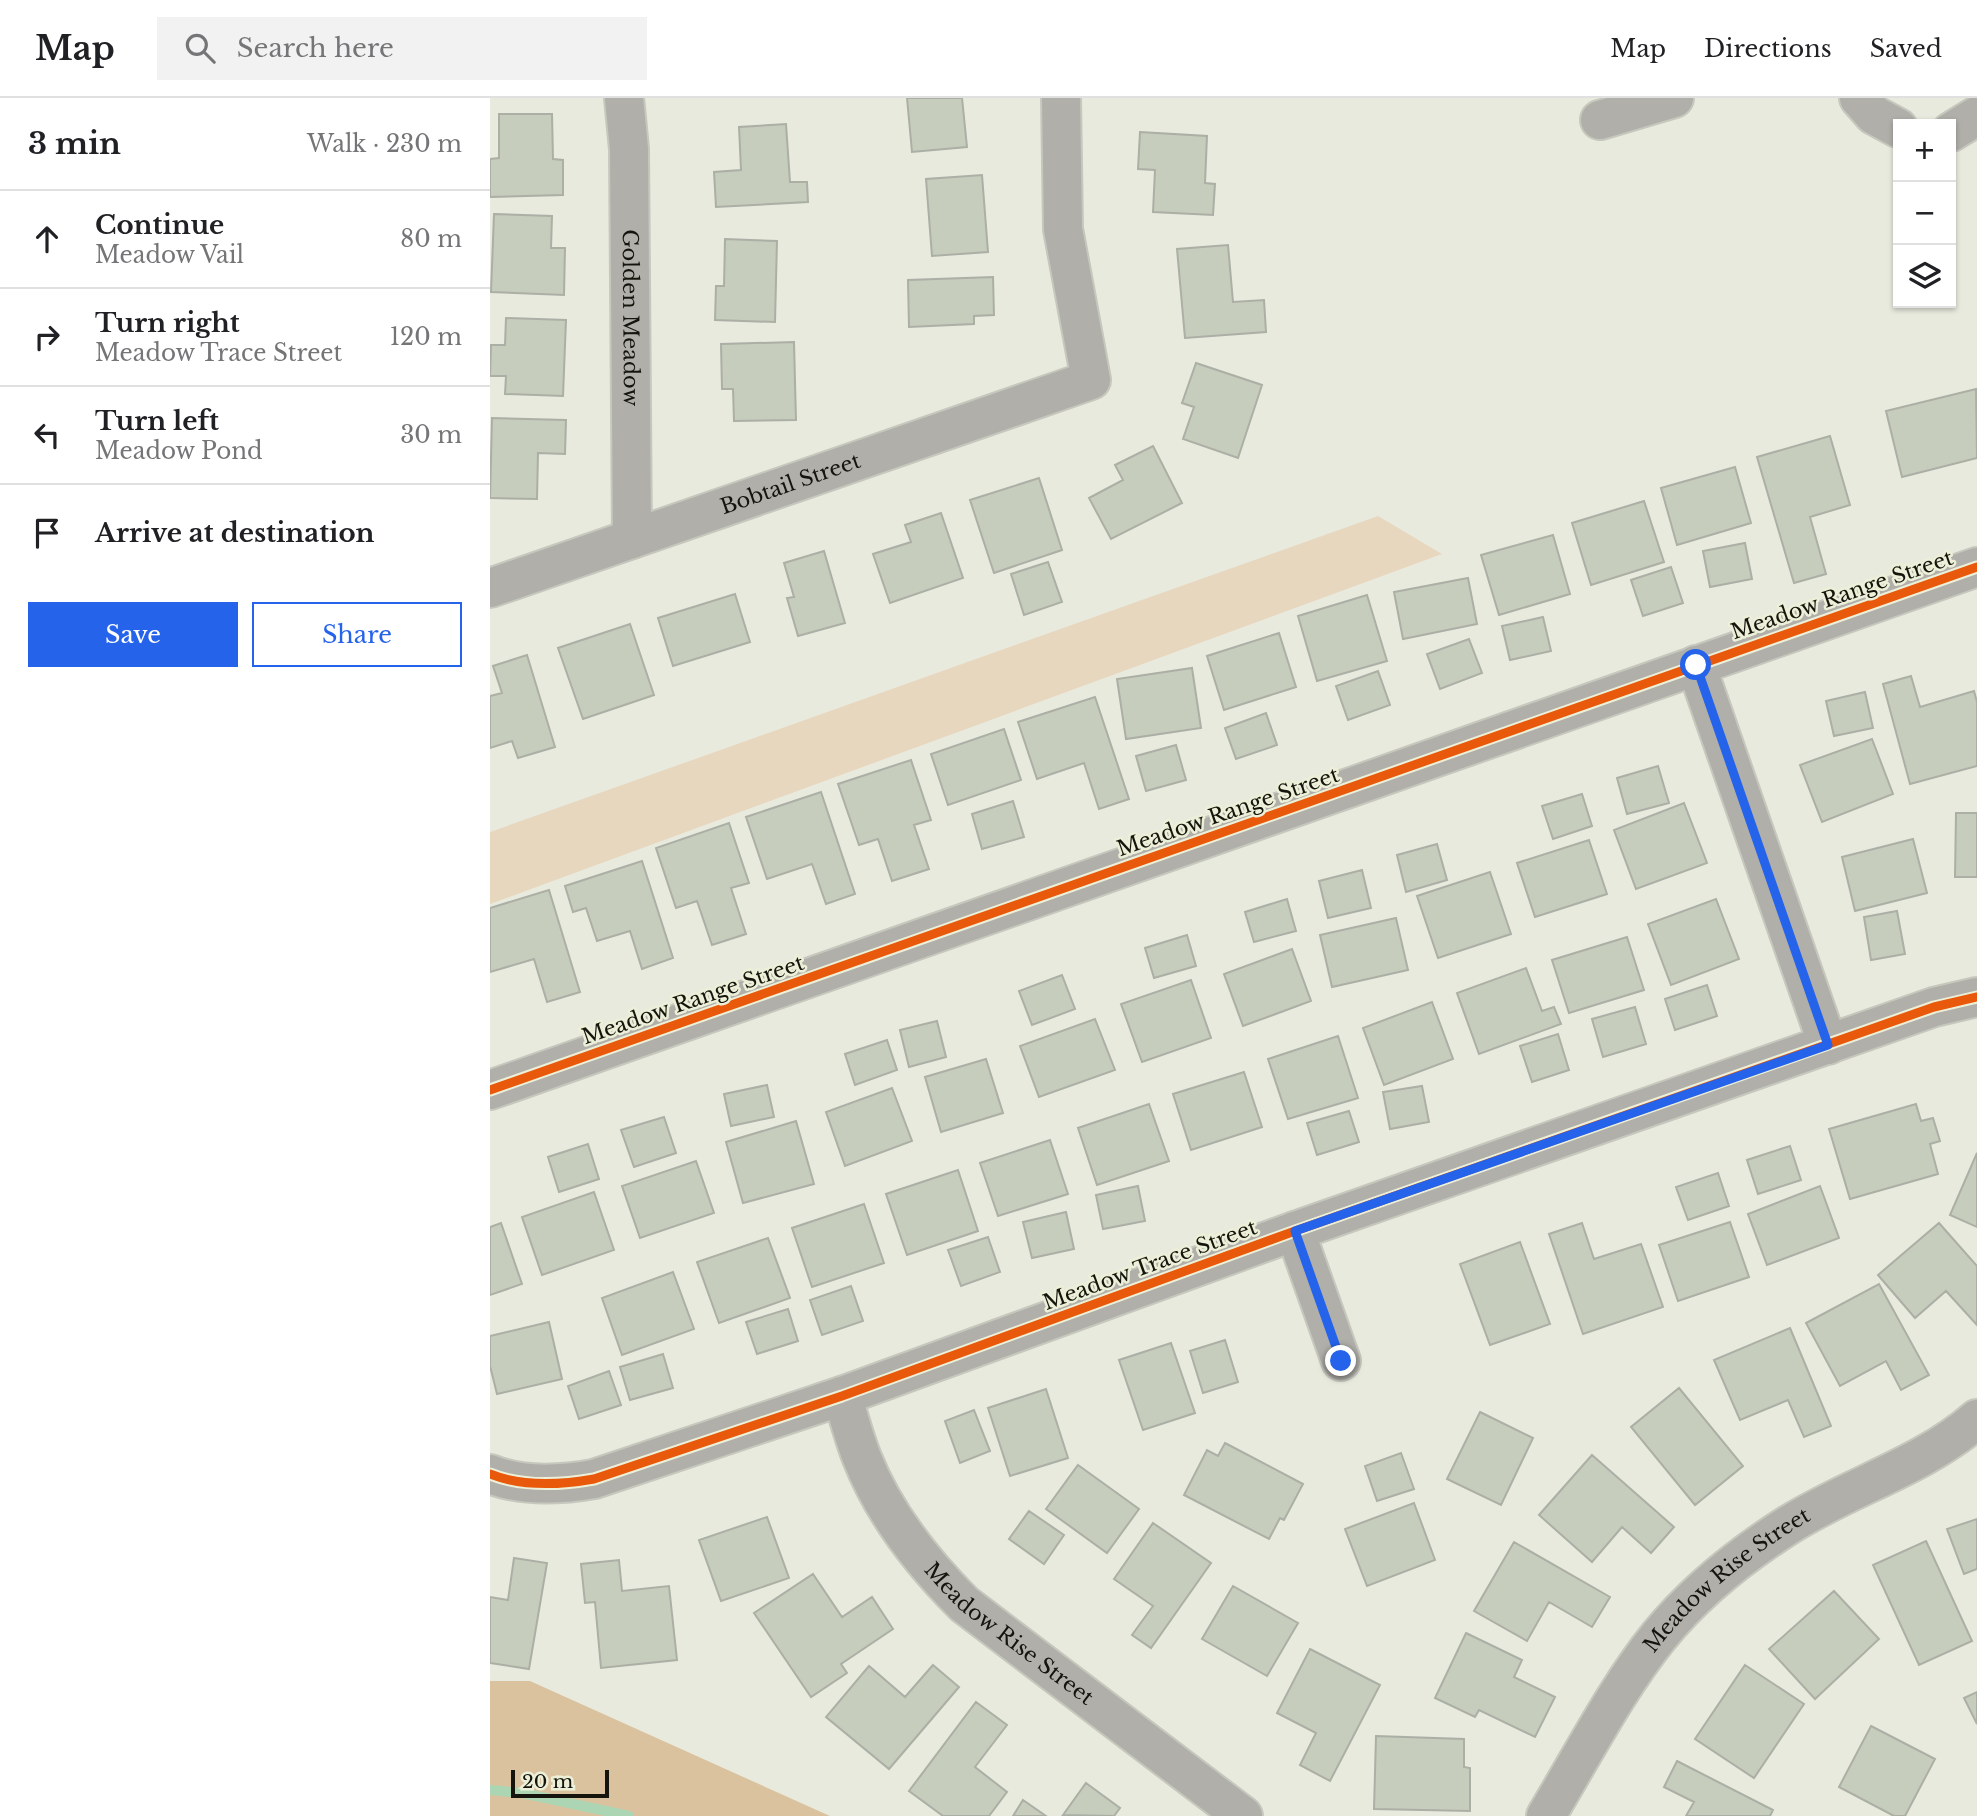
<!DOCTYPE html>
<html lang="en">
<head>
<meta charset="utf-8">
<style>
	:root { --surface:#fff; --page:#f2f2f2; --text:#202124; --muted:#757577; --line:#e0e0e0; --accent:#2563eb }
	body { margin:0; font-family:"Libre Baskerville",serif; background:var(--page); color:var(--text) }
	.controls { position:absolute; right:21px; top:21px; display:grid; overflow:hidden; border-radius:0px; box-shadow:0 2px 5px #0004 }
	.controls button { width:63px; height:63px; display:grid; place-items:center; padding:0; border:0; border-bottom:2px solid var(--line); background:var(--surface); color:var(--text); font:35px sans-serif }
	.scale { position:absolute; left:21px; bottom:18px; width:98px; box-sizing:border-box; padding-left:7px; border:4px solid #15150d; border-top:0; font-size:19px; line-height:24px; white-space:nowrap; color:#15150d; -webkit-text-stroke:5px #edf0d8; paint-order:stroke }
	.stop { position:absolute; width:21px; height:21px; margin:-16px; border:5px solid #2563eb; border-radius:50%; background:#fff }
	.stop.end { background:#2563eb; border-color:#fff; box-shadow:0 2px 7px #0008 }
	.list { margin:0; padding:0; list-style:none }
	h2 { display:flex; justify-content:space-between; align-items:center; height:91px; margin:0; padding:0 28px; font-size:30px }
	h2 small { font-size:23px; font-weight:400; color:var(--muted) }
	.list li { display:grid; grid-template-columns:46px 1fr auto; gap:21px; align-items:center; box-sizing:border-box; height:98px; padding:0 28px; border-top:2px solid var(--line) }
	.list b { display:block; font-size:26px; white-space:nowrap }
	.list p { margin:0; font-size:23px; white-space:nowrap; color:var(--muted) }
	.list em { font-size:23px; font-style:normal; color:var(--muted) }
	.actions { display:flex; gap:14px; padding:21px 28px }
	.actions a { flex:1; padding:16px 0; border:2px solid var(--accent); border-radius:0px; text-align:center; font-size:24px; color:var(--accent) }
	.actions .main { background:var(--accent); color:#fff }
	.icon { flex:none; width:38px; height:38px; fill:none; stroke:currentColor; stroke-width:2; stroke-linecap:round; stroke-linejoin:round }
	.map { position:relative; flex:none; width:1487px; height:1718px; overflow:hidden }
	header { display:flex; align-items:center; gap:42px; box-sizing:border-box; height:98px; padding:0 35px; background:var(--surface); border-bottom:2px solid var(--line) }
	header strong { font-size:33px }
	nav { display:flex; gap:38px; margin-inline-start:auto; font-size:24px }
	.search { width:490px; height:63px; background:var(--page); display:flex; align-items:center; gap:18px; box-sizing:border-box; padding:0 24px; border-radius:0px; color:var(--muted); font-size:26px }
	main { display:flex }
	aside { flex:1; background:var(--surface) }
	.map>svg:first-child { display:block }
	.green { fill:#e7d7be }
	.forest { fill:#dac29e }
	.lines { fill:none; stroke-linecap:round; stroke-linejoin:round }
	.stream { stroke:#acd6b3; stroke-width:10 }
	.building { fill:#c6cdbc; stroke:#abafa5; stroke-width:2 }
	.minor-casing { stroke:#c6c7bd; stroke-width:42 }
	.minor { stroke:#b0afaa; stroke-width:38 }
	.cycleway-casing { stroke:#edf0d8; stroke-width:13 }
	.cycleway { stroke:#e8590c; stroke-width:9 }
	.route { stroke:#2563eb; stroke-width:9 }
	.labels { text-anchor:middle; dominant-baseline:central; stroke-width:5; stroke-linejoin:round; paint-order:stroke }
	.street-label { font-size:21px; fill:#15150d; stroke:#edf0d8 }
</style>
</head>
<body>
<header>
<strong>Map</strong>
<div class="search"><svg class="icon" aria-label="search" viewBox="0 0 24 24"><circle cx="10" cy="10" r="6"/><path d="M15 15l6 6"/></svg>Search here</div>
<nav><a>Map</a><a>Directions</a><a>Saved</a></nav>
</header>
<main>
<aside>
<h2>3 min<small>Walk · 230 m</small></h2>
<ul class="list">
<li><svg class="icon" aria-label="ahead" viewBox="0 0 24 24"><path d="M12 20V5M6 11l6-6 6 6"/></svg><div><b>Continue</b><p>Meadow Vail</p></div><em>80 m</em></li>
<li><svg class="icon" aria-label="right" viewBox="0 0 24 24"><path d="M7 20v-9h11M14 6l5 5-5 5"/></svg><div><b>Turn right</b><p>Meadow Trace Street</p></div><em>120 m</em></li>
<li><svg class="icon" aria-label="left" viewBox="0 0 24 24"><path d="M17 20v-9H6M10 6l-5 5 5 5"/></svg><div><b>Turn left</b><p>Meadow Pond</p></div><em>30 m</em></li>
<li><svg class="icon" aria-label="arrive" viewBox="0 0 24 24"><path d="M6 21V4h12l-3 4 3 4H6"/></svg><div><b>Arrive at destination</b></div></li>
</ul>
<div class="actions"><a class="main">Save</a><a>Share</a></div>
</aside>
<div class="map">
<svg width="1487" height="1718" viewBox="0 0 1487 1718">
	<rect width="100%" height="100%" fill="#e9eade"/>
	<path class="green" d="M 888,418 L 952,456 L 0,806 L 0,734 Z"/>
	<path class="forest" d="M 0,1583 L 40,1583 L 340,1718 L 0,1718 Z"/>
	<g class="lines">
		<path class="stream" d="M 0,1692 L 32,1695 L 139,1718"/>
	</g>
	<path class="building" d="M 417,0 L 472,0 L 477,49 L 422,54 Z
		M 9,16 L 62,16 L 63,61 L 73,62 L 73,97 L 0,99 L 0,61 L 9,60 Z
		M 296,26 L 300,84 L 317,84 L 318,104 L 226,109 L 224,74 L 251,72 L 249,29 Z
		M 650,34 L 717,38 L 715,85 L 725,86 L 723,117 L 663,114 L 665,72 L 648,71 Z
		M 492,77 L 498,154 L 442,158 L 436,81 Z
		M 4,116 L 62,118 L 61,150 L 75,150 L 74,197 L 1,194 Z
		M 235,141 L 287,143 L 285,224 L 225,222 L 226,188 L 234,188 Z
		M 738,147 L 743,204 L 774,202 L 776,234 L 695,240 L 687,151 Z
		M 503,179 L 504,217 L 484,218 L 484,226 L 419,229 L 418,182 Z
		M 16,220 L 76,222 L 73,298 L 15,296 L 16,278 L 0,278 L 1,247 L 15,247 Z
		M 304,244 L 306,322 L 244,323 L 243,291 L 232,291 L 231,246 Z
		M 706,265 L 772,287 L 748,360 L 693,341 L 704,309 L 692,305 Z
		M 1486,291 L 1487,360 L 1412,379 L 1396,313 Z
		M 2,320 L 76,322 L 75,356 L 48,355 L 47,401 L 0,400 Z
		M 1340,338 L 1360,407 L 1320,419 L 1336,476 L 1304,485 L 1267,359 Z
		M 663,348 L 692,405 L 621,441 L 599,400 L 633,382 L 625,367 Z
		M 1245,369 L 1261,425 L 1187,447 L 1171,390 Z
		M 549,380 L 572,452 L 504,475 L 480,402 Z
		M 1154,403 L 1174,464 L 1101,487 L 1082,425 Z
		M 451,415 L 473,480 L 400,505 L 383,456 L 421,444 L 415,427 Z
		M 1063,437 L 1080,496 L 1009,517 L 991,457 Z
		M 1255,445 L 1262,481 L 1220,489 L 1213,453 Z
		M 334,453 L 355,525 L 308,538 L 297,500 L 304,499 L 294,465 Z
		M 558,464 L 572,504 L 534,517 L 521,476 Z
		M 1181,469 L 1193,505 L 1153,518 L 1141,482 Z
		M 978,480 L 987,526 L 913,541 L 904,494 Z
		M 245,496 L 260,544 L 183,568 L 168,520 Z
		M 877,497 L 897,563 L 827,583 L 808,518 Z
		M 1053,519 L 1061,553 L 1020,562 L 1012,528 Z
		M 140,526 L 164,597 L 93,621 L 68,550 Z
		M 789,535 L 806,589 L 734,612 L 717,558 Z
		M 979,541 L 992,575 L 950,591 L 937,556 Z
		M 37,557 L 65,649 L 28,660 L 22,643 L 0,650 L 0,598 L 12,595 L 3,568 Z
		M 702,570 L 711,630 L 636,641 L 627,581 Z
		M 888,573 L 900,607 L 858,622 L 846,588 Z
		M 1421,578 L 1430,609 L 1484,593 L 1487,604 L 1487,668 L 1420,686 L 1393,586 Z
		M 1375,594 L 1383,630 L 1344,638 L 1336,603 Z
		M 605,599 L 639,701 L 609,711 L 594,665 L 547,681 L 528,624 Z
		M 776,615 L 787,647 L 746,661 L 735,630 Z
		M 514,631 L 531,682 L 458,707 L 441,656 Z
		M 1382,641 L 1403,696 L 1332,724 L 1310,667 Z
		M 686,647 L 696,682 L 656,693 L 646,658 Z
		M 421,662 L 441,722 L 424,727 L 439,771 L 402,783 L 388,741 L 369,747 L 348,686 Z
		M 1168,668 L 1179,705 L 1137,716 L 1127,680 Z
		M 331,694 L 365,796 L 336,806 L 322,766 L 277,781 L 256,719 Z
		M 1092,696 L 1102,728 L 1063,741 L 1052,708 Z
		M 523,703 L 534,739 L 492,751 L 482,716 Z
		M 1194,705 L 1217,765 L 1146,791 L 1124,732 Z
		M 1466,715 L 1487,715 L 1487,779 L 1465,779 Z
		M 239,725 L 259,785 L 241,790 L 256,836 L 222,847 L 207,803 L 186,810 L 166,750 Z
		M 1423,741 L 1437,795 L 1365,813 L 1352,759 Z
		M 1099,742 L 1117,796 L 1045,819 L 1027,765 Z
		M 947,746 L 957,782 L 916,794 L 907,757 Z
		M 152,763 L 183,860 L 152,871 L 140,833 L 107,843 L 96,810 L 83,814 L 75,788 Z
		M 872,772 L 881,810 L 838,820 L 829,783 Z
		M 1000,774 L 1021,836 L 948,860 L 927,798 Z
		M 59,792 L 90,894 L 57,904 L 44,861 L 0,874 L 0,810 Z
		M 797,801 L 806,833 L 764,844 L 755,814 Z
		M 1226,801 L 1249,861 L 1181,887 L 1158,826 Z
		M 1407,813 L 1415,856 L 1381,862 L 1374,819 Z
		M 906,820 L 918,872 L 842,889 L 830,837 Z
		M 697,837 L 706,868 L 664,880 L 655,850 Z
		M 1137,839 L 1154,892 L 1079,915 L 1062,862 Z
		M 802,851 L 821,903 L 753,928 L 734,876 Z
		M 1036,870 L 1052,913 L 1064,909 L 1071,926 L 989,956 L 967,895 Z
		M 572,877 L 585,911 L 542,927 L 529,893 Z
		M 701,882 L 721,940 L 652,964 L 631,906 Z
		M 1217,887 L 1227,918 L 1185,932 L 1175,901 Z
		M 942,904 L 963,961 L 894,987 L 873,930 Z
		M 1145,909 L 1156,946 L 1113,959 L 1102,921 Z
		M 605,921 L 625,972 L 549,999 L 530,948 Z
		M 447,923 L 456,959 L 419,969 L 410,932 Z
		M 1068,936 L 1079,972 L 1042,984 L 1030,948 Z
		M 848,938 L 868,1000 L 798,1021 L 778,961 Z
		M 397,942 L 407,972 L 365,987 L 355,956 Z
		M 496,961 L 513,1015 L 451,1034 L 435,979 Z
		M 754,974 L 772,1029 L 701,1052 L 683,996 Z
		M 277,987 L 284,1019 L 241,1028 L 234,996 Z
		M 932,988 L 939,1024 L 900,1031 L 893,994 Z
		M 402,990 L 422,1043 L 355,1068 L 336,1014 Z
		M 659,1006 L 679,1063 L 607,1087 L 588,1030 Z
		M 1426,1006 L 1431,1023 L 1443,1020 L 1450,1043 L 1440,1046 L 1448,1076 L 1360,1101 L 1339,1031 Z
		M 859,1013 L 869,1044 L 827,1057 L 817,1025 Z
		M 174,1019 L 186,1055 L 144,1069 L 131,1032 Z
		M 306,1023 L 324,1086 L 253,1105 L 236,1044 Z
		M 560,1042 L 578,1096 L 508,1118 L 490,1065 Z
		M 98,1046 L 109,1081 L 69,1094 L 58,1059 Z
		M 1300,1048 L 1311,1082 L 1268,1096 L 1257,1062 Z
		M 1487,1055 L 1487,1129 L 1460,1117 Z
		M 206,1063 L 224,1115 L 150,1140 L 132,1088 Z
		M 468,1072 L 488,1133 L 417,1157 L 396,1096 Z
		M 1228,1075 L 1239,1108 L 1198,1122 L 1186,1089 Z
		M 648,1088 L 655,1123 L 613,1131 L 606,1097 Z
		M 1330,1088 L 1349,1140 L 1277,1167 L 1258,1116 Z
		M 104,1094 L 124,1152 L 52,1177 L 32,1119 Z
		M 374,1106 L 394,1165 L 322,1189 L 302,1130 Z
		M 576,1114 L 584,1151 L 542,1160 L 533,1124 Z
		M 1240,1124 L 1259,1179 L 1188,1203 L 1169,1147 Z
		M 11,1125 L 32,1186 L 0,1197 L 0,1129 Z
		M 1092,1125 L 1104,1161 L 1151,1146 L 1173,1209 L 1093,1236 L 1059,1136 Z
		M 1449,1125 L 1487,1168 L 1487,1227 L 1456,1193 L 1425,1220 L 1388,1177 Z
		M 498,1139 L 510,1174 L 471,1188 L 458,1152 Z
		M 278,1140 L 300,1200 L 229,1225 L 207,1164 Z
		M 1030,1144 L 1060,1226 L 1000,1247 L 970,1166 Z
		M 183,1174 L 204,1231 L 132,1257 L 112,1200 Z
		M 1389,1186 L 1439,1277 L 1411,1292 L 1396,1263 L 1350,1288 L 1316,1225 Z
		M 361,1188 L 373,1223 L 332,1237 L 320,1202 Z
		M 298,1211 L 308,1243 L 267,1256 L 256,1224 Z
		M 59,1224 L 72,1281 L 7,1296 L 0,1268 L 0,1238 Z
		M 1300,1230 L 1341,1328 L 1314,1339 L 1298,1302 L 1250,1322 L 1224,1262 Z
		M 735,1242 L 748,1284 L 713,1295 L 700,1253 Z
		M 681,1245 L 705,1315 L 653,1332 L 629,1262 Z
		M 173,1256 L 183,1290 L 140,1302 L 130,1269 Z
		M 119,1273 L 131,1307 L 89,1321 L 78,1288 Z
		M 1189,1290 L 1253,1368 L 1205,1407 L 1141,1329 Z
		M 556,1291 L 578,1360 L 520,1378 L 498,1310 Z
		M 484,1312 L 500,1353 L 470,1365 L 455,1323 Z
		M 990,1314 L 1043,1340 L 1011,1407 L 957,1381 Z
		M 735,1345 L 813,1386 L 794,1422 L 790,1420 L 779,1441 L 694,1397 L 717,1352 L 728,1358 Z
		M 911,1355 L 924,1391 L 887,1403 L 875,1368 Z
		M 1102,1357 L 1184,1429 L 1161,1455 L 1132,1429 L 1102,1464 L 1049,1417 Z
		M 588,1367 L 649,1411 L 617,1455 L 556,1411 Z
		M 924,1405 L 945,1462 L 877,1488 L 855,1431 Z
		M 539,1413 L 574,1437 L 554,1466 L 519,1441 Z
		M 277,1419 L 299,1480 L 231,1503 L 209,1442 Z
		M 1487,1421 L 1487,1471 L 1474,1476 L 1457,1431 Z
		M 663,1425 L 721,1465 L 661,1550 L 642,1537 L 663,1508 L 624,1481 Z
		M 1436,1443 L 1482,1543 L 1429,1567 L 1383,1467 Z
		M 1024,1444 L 1120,1499 L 1102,1529 L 1059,1504 L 1037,1543 L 984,1513 Z
		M 24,1460 L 57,1465 L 39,1571 L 0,1565 L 0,1499 L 18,1502 Z
		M 129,1462 L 132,1493 L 179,1488 L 187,1562 L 111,1570 L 105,1504 L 95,1505 L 91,1466 Z
		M 323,1476 L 352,1519 L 382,1499 L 403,1531 L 351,1566 L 357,1575 L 321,1599 L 264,1515 Z
		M 743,1488 L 808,1525 L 777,1578 L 712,1541 Z
		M 1344,1493 L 1389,1541 L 1325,1601 L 1279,1551 Z
		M 976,1535 L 1032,1562 L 1024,1579 L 1065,1599 L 1045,1639 L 989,1612 L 985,1619 L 945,1600 Z
		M 820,1551 L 890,1587 L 840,1683 L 810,1667 L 826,1635 L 787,1615 Z
		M 443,1567 L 469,1589 L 399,1671 L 336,1619 L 379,1568 L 415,1599 Z
		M 1255,1567 L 1314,1606 L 1264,1680 L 1205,1641 Z
		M 1487,1594 L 1487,1626 L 1474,1600 Z
		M 486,1604 L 517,1627 L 485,1669 L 517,1694 L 499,1718 L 453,1718 L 419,1693 Z
		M 1381,1628 L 1445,1661 L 1415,1718 L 1404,1718 L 1349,1689 Z
		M 886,1638 L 974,1641 L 974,1669 L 980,1670 L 980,1713 L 884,1711 Z
		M 1187,1663 L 1283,1712 L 1280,1718 L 1196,1718 L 1204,1704 L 1174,1689 Z
		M 596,1685 L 630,1710 L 624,1718 L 573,1717 Z
		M 533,1702 L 556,1718 L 523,1718 Z"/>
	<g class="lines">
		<g class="minor-casing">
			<g id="minor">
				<path id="s1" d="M 134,0 L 139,51 L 142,441"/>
				<path d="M 1369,0 L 1384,17 L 1408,30"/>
				<path d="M 1110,22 L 1184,0"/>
				<path d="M 1461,34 L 1487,18"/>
				<path id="s2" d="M 0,490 L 601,282 L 573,131 L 571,0"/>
				<path d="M 1206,567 L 1338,947"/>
				<path d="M 0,992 L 1487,469"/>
				<path d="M 805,1133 L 851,1263"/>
				<path id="s3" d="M 352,1298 C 359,1319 364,1340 372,1360 C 394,1416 432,1464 474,1506 L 753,1718"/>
				<path d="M 0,1376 C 32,1389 70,1387 104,1381 L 352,1298 L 805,1133 L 1444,909 L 1487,899"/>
				<path id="s4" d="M 1056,1718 C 1091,1660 1127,1590 1169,1538 C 1205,1494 1250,1458 1297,1428 C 1358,1389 1432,1369 1487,1321"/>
			</g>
		</g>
		<use href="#minor" class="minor"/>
		<g class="cycleway-casing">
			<path id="cycleway" d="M 0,992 L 1487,469
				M 0,1376 C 32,1389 70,1387 104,1381 L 352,1298 L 805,1133 L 1444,909 L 1487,899"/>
		</g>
		<use href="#cycleway" class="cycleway"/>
	</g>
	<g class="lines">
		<path class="route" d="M 851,1263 L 805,1133 L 1338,947 L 1206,567"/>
	</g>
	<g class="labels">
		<g class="street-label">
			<text stroke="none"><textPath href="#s1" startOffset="220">Golden Meadow</textPath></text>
			<text stroke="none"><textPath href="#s2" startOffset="318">Bobtail Street</textPath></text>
			<text transform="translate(1352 497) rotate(-19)">Meadow Range Street</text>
			<text transform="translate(738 714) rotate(-19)">Meadow Range Street</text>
			<text transform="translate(203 902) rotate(-19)">Meadow Range Street</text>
			<text transform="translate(660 1167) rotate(-20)">Meadow Trace Street</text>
			<text stroke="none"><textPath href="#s4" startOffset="301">Meadow Rise Street</textPath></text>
			<text stroke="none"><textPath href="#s3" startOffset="298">Meadow Rise Street</textPath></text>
		</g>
	</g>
</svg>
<div class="controls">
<button>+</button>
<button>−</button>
<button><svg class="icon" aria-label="layers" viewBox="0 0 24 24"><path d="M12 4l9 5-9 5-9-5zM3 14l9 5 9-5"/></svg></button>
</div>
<div class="scale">20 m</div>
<div class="stop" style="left:1206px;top:567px"></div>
<div class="stop end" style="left:851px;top:1263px"></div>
</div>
</main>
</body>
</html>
